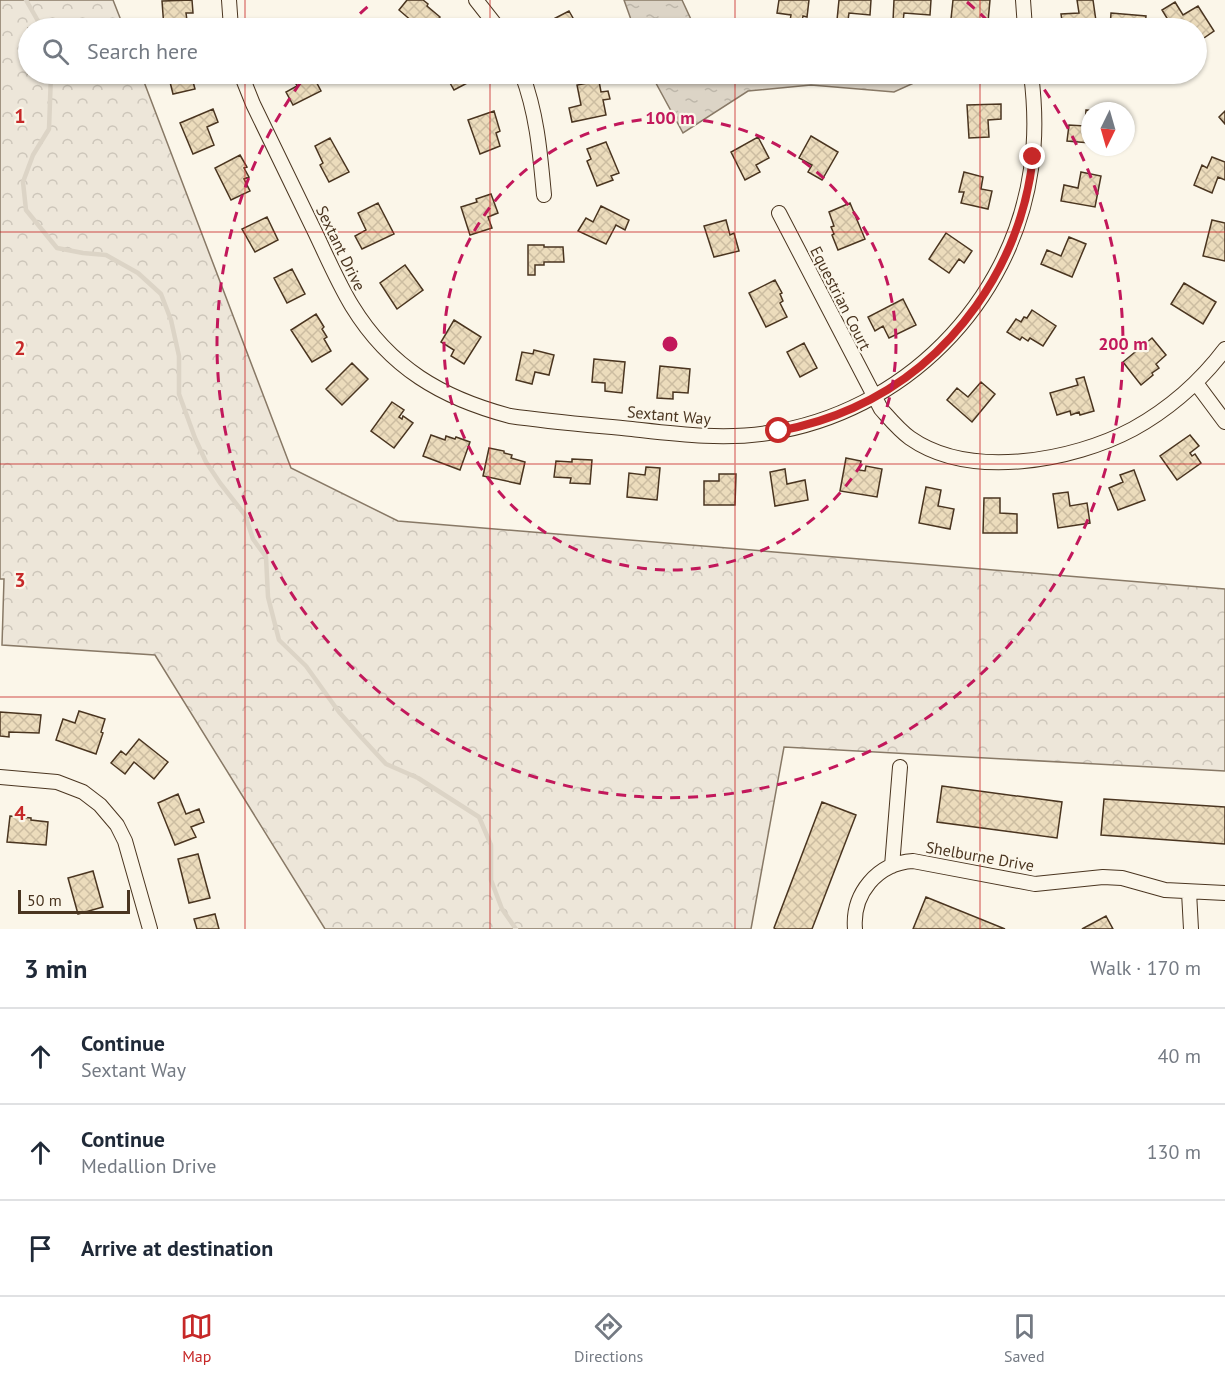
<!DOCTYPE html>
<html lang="en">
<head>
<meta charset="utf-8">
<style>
	:root { --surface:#fff; --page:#f6f6f7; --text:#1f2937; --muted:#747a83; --line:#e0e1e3; --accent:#c62828 }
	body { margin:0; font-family:"PT Sans",sans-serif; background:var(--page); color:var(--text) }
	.compass { position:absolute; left:1081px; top:102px; width:54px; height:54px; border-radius:50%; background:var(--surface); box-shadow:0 2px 4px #0004; rotate:185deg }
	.scale { position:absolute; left:18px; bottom:15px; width:112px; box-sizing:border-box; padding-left:6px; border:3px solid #4a3520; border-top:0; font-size:16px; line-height:21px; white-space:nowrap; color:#4a3520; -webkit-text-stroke:4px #fbf6e9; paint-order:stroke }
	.stop { position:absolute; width:18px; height:18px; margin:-14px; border:4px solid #c62828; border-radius:50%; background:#fff }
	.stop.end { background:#c62828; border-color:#fff; box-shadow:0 2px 6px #0008 }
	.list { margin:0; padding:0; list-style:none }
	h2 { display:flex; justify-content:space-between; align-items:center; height:78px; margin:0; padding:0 24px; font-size:26px }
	h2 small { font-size:20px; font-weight:400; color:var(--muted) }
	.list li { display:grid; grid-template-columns:39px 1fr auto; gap:18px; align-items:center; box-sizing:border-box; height:96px; padding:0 24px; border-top:2px solid var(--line) }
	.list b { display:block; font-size:22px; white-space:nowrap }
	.list p { margin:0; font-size:20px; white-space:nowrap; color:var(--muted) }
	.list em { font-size:20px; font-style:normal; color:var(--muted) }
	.icon { flex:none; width:33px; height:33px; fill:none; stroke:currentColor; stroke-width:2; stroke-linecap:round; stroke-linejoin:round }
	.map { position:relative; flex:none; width:1225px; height:929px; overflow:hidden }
	.search { position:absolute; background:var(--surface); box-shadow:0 2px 4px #0004; left:18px; right:18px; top:18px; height:66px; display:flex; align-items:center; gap:15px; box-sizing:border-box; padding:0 21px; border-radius:33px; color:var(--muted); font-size:22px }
	.sheet { height:366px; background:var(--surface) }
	nav { display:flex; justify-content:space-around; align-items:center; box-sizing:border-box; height:84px; border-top:2px solid var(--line); background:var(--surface); font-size:16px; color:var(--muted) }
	nav a { display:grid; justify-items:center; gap:3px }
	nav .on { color:var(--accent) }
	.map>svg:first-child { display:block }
	.forest { fill:url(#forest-crowns); stroke:#887966; stroke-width:1.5 }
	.water { fill:url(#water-ripples); stroke:#887966; stroke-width:1.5 }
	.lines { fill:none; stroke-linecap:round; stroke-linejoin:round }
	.stream { stroke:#dcd4c6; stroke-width:4.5 }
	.building { fill:url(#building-cross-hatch); stroke:#4a3520; stroke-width:1.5 }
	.street-casing { stroke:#4a3520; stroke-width:16 }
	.street { stroke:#fbf6e9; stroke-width:14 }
	.route { stroke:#c62828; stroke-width:8 }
	.grid { fill:none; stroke:#c62828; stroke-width:1.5; stroke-opacity:0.55 }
	.ring { fill:none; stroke:#c2185b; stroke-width:3; stroke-dasharray:10 8 }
	.labels { text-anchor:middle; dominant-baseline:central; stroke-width:4.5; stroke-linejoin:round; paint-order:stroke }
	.street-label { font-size:16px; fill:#4a3520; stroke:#fbf6e9 }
	.grid-label { font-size:20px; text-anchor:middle; font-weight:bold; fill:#c62828; stroke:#fbf6e9; stroke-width:4.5; stroke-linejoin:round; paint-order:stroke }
	.centre { fill:#c2185b; stroke:#fbf6e9; stroke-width:3 }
	.ring-label { font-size:18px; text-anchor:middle; font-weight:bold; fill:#c2185b; stroke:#fbf6e9; stroke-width:4.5; stroke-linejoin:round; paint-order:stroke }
</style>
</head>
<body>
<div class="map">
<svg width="1225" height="929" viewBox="0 0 1225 929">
	<defs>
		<pattern id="forest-crowns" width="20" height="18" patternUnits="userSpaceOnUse" patternTransform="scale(1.5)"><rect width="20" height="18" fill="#ede6d9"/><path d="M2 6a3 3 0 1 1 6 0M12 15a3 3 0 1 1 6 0" fill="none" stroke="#cdc6ba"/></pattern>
		<pattern id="water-ripples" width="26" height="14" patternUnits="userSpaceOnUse" patternTransform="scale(1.5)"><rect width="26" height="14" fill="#dcd4c6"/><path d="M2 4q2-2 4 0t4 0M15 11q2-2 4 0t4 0" fill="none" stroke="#beb7aa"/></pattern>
		<pattern id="building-cross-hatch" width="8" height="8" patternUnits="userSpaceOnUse" patternTransform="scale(1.5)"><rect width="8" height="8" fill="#ecdcbc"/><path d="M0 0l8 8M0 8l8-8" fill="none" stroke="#ccbda1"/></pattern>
	</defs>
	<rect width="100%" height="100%" fill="#fbf6e9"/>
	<path class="forest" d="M 0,0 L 113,0 L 124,28 L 28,28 L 28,74 L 141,74 L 291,468 L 398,521 L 1225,589 L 1225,771 L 784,747 L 751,929 L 325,929 L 155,655 L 2,645 L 4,579 L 0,579 Z"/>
	<path class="water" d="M 624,0 L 682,0 L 695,28 L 634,28 Z
		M 651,74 L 928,74 L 925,78 L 894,92 L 811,85 L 748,91 L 683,133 Z"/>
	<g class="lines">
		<path class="stream" d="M 26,0 L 42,28
			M 51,74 L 49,129 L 33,155 L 23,182 L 26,210 L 57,248 L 83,253 L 106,255 L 138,273 L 161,294 L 171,320 L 179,356 L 179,394 L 195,438 L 206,462 L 220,483 L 245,515 L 253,539 L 266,557 L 268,597 L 279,640 L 306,666 L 339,712 L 361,737 L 386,764 L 418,778 L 479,817 L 491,845 L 491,880 L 502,909 L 516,929"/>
	</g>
	<path class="building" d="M 192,0 L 193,13 L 186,13 L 188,28 L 164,28 L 162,1 Z
		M 407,0 L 423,0 L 428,4 L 427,6 L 440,17 L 430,28 L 425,28 L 415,20 L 413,22 L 399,10 Z
		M 779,0 L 809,0 L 807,17 L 803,16 L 802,22 L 790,21 L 791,15 L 777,13 Z
		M 839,0 L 871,0 L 870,15 L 849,13 L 848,20 L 837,20 Z
		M 894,0 L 931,0 L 930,15 L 904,13 L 903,22 L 893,21 Z
		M 953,0 L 990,0 L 988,22 L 951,19 Z
		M 1077,0 L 1093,0 L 1097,28 L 1063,28 L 1061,14 L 1079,13 Z
		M 1175,2 L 1183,15 L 1198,6 L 1214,31 L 1198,42 L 1196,28 L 1173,28 L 1162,10 Z
		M 569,11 L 573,18 L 570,19 L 574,28 L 539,28 L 538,27 Z
		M 1111,13 L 1146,16 L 1145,28 L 1110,28 Z
		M 168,74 L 191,74 L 195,89 L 173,94 Z
		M 291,74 L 312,74 L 321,91 L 293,105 L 286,92 L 297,86 Z
		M 445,74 L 472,74 L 475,79 L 454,90 Z
		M 599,81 L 601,92 L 608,91 L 610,99 L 603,100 L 606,115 L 572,122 L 569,108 L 581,105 L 577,85 Z
		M 1001,104 L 1001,119 L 988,120 L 989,137 L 969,138 L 967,105 Z
		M 213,109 L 218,122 L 207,127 L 214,145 L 193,154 L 180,123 Z
		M 1086,110 L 1100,111 L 1090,111 L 1090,143 L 1067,141 L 1069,125 L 1085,126 Z
		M 494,111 L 500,131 L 496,133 L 500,146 L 480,154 L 468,120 Z
		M 1225,111 L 1225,124 L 1219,117 Z
		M 811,136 L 838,152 L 822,180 L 808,172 L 812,165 L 799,158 Z
		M 758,137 L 769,158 L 756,165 L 760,172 L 745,180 L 731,152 Z
		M 330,138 L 349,172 L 329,182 L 320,165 L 323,163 L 315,146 Z
		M 606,142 L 619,173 L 611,176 L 613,180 L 597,186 L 587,161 L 591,159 L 587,149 Z
		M 240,155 L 247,167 L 244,168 L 249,177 L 244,179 L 250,191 L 231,200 L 215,168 Z
		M 1212,157 L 1225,162 L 1225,180 L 1218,177 L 1212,193 L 1194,185 L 1202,165 L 1207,168 Z
		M 964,172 L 983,177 L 981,189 L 992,191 L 988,209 L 961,203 L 964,192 L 959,192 Z
		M 1081,172 L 1101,176 L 1095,207 L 1061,201 L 1064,185 L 1078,188 Z
		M 491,194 L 498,213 L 488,217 L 492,228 L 470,235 L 461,207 L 477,202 L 476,199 Z
		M 378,203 L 394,234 L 362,249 L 355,236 L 366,230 L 358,213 Z
		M 850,203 L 865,239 L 838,250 L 832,235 L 834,234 L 831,227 L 834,226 L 829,212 Z
		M 601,206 L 629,220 L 625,230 L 616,225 L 606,244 L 578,231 L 586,218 L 593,222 Z
		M 267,217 L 278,240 L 255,252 L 242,229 Z
		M 726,220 L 730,235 L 734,233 L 739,251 L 714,257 L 704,226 Z
		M 1212,220 L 1225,223 L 1225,261 L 1203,256 Z
		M 946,233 L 972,251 L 964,263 L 959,259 L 949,273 L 929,259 Z
		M 1069,237 L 1086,244 L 1072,277 L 1041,264 L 1047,250 L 1061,256 Z
		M 528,245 L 544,245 L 544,247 L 563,247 L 564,262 L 544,262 L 544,265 L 535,265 L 535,275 L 528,275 Z
		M 405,265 L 423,290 L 397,309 L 380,283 Z
		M 292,269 L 305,294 L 287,303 L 274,278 Z
		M 775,280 L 782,293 L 780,294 L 783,301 L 780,303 L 787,317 L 766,327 L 749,293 Z
		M 1184,283 L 1216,302 L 1203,324 L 1171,304 Z
		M 903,299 L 916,325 L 889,338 L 883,326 L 875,331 L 868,317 Z
		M 1032,310 L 1056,326 L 1043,346 L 1030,338 L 1028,341 L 1022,337 L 1020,340 L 1007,332 L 1016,319 L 1021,322 L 1024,317 L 1027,318 Z
		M 316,314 L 324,327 L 322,329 L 327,337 L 324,339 L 331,351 L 312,362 L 291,330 Z
		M 454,320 L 481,337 L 464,364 L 451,356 L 454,350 L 441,342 Z
		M 1152,338 L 1166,355 L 1156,364 L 1159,368 L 1152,373 L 1153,375 L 1141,385 L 1123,362 Z
		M 804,343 L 817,368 L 800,377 L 787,352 Z
		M 534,350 L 554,355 L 549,375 L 535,372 L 532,384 L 516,380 L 522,352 L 533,354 Z
		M 594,359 L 625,362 L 622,393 L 605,391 L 605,383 L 592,382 Z
		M 352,363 L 368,379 L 342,405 L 326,389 Z
		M 660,366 L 690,369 L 688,393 L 673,392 L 673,399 L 657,398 Z
		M 1084,377 L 1094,411 L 1080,415 L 1079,412 L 1071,415 L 1070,411 L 1057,415 L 1050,393 L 1078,385 L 1076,379 Z
		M 981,382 L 995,394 L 972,422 L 947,400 L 957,388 L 968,397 Z
		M 392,402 L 404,410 L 399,417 L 402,419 L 403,416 L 413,423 L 394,448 L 371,431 Z
		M 431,435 L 445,440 L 446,436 L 455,439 L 456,437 L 470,442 L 460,470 L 423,456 Z
		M 1190,435 L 1199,446 L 1190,453 L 1192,456 L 1195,454 L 1201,463 L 1177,480 L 1160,456 Z
		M 489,448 L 504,451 L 504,453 L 512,455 L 511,458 L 525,462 L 520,484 L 483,476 Z
		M 846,458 L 861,461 L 859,470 L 865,471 L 866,466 L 882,469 L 877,497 L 840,491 Z
		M 572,459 L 592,460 L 590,484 L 570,483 L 571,478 L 554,477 L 556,461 L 572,462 Z
		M 646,467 L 660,468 L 657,500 L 627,497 L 629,473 L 645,475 Z
		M 785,469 L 787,484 L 805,480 L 808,500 L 775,506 L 770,472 Z
		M 1134,470 L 1145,500 L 1118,510 L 1109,488 L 1123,482 L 1120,475 Z
		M 719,474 L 736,474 L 735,505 L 704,505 L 704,481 L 719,481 Z
		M 926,487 L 941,490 L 938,506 L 954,509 L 950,529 L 919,523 Z
		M 1068,492 L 1070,506 L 1087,503 L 1090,523 L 1058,528 L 1053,494 Z
		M 984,498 L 1000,498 L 1000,513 L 1017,514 L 1017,533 L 983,533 Z
		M 79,711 L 105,719 L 101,732 L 103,733 L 96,754 L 56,740 L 63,719 L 75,723 Z
		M 0,712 L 41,715 L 39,733 L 9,732 L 9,737 L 0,736 Z
		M 139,739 L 168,762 L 154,779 L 134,762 L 125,774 L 111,763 L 121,751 L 126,755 Z
		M 942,786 L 1062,802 L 1057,838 L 937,822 Z
		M 178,794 L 186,814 L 199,809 L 204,822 L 191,827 L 196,837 L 175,845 L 158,803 Z
		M 1104,799 L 1225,807 L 1225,844 L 1101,835 Z
		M 822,802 L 856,815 L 812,929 L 776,929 L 774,928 Z
		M 10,816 L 31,818 L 31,820 L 48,822 L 46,845 L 7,842 Z
		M 198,854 L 210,898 L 189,903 L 178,859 Z
		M 93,871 L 103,907 L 78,914 L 68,878 Z
		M 926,897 L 1005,929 L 913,929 Z
		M 215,914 L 219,929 L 197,929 L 194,919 Z
		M 1106,916 L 1113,929 L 1082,929 Z"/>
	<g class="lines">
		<g class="street-casing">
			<path id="street" d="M 229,0 L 231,28
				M 476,0 L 498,28
				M 1023,0 L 1025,28
				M 241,74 L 253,104 C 274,147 295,190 315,232 C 327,257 338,283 352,306 C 390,368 442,398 510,416 C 551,422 591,425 632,429 C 677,434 723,440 768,433 C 903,413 1012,304 1031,169 C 1036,137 1035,105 1031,74
				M 522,74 C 537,114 540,152 544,195
				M 779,213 L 881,409 C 890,419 899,430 910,438 C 970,480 1073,461 1133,429 C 1169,409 1200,382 1225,349
				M 1196,383 L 1225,422
				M 0,777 L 57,782 L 83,792 L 100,805 L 117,825 L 125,841 L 150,929
				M 892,866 L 900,767
				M 1189,892 L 1191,929
				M 855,929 C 852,894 877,863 913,861 L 1035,884 L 1103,877 L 1122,878 L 1165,890 L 1225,893"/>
		</g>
		<use href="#street" class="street"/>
	</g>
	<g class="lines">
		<path class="route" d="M 779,431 C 805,426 829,419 853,408 C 953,363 1021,265 1033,157"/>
	</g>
	<path class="grid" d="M 245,0 L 245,28M 490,0 L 490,28M 735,0 L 735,28M 980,0 L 980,28M 245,74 L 245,929M 490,74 L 490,929M 735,74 L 735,929M 980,74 L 980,929M 0,232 L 1225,232M 0,464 L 1225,464M 0,697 L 1225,697"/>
	<g class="ring">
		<circle cx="670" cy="344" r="226"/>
		<path d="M347 26A453 453 0 0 1 373 2M967 2A453 453 0 0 1 993 26M1034 75A453 453 0 1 1 306 75"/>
	</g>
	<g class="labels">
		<g class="street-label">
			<text transform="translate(341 248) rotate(64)">Sextant Drive</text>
			<text transform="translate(841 298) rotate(63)">Equestrian Court</text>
			<text transform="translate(669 415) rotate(5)">Sextant Way</text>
			<text transform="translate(980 856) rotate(10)">Shelburne Drive</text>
		</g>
	</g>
	<g class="grid-label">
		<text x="20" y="123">1</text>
		<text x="20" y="355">2</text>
		<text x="20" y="587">3</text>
		<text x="20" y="820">4</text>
	</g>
	<circle cx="670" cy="344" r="9" class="centre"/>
	<g class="ring-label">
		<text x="670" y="124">100 m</text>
		<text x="1123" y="350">200 m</text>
	</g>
</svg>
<svg class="compass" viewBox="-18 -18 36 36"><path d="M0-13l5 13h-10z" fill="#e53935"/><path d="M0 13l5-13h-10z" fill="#747a83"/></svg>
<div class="scale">50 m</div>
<div class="stop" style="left:779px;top:431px"></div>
<div class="stop end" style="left:1033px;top:157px"></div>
<div class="search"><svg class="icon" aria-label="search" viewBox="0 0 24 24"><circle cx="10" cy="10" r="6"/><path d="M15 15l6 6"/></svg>Search here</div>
</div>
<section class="sheet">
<h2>3 min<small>Walk · 170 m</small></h2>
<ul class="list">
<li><svg class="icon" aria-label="ahead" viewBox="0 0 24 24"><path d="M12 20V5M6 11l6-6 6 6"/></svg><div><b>Continue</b><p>Sextant Way</p></div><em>40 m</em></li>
<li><svg class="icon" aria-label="ahead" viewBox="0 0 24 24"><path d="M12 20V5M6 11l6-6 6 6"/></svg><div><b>Continue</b><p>Medallion Drive</p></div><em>130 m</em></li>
<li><svg class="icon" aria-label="arrive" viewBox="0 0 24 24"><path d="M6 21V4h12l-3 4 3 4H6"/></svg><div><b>Arrive at destination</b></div></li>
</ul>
</section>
<nav>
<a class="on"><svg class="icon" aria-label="map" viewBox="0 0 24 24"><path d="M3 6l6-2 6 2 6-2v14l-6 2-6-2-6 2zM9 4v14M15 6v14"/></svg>Map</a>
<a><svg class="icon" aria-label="directions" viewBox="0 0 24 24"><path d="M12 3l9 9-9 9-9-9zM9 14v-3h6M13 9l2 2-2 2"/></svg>Directions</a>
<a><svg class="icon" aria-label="saved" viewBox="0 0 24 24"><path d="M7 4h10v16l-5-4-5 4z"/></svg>Saved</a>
</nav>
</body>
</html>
